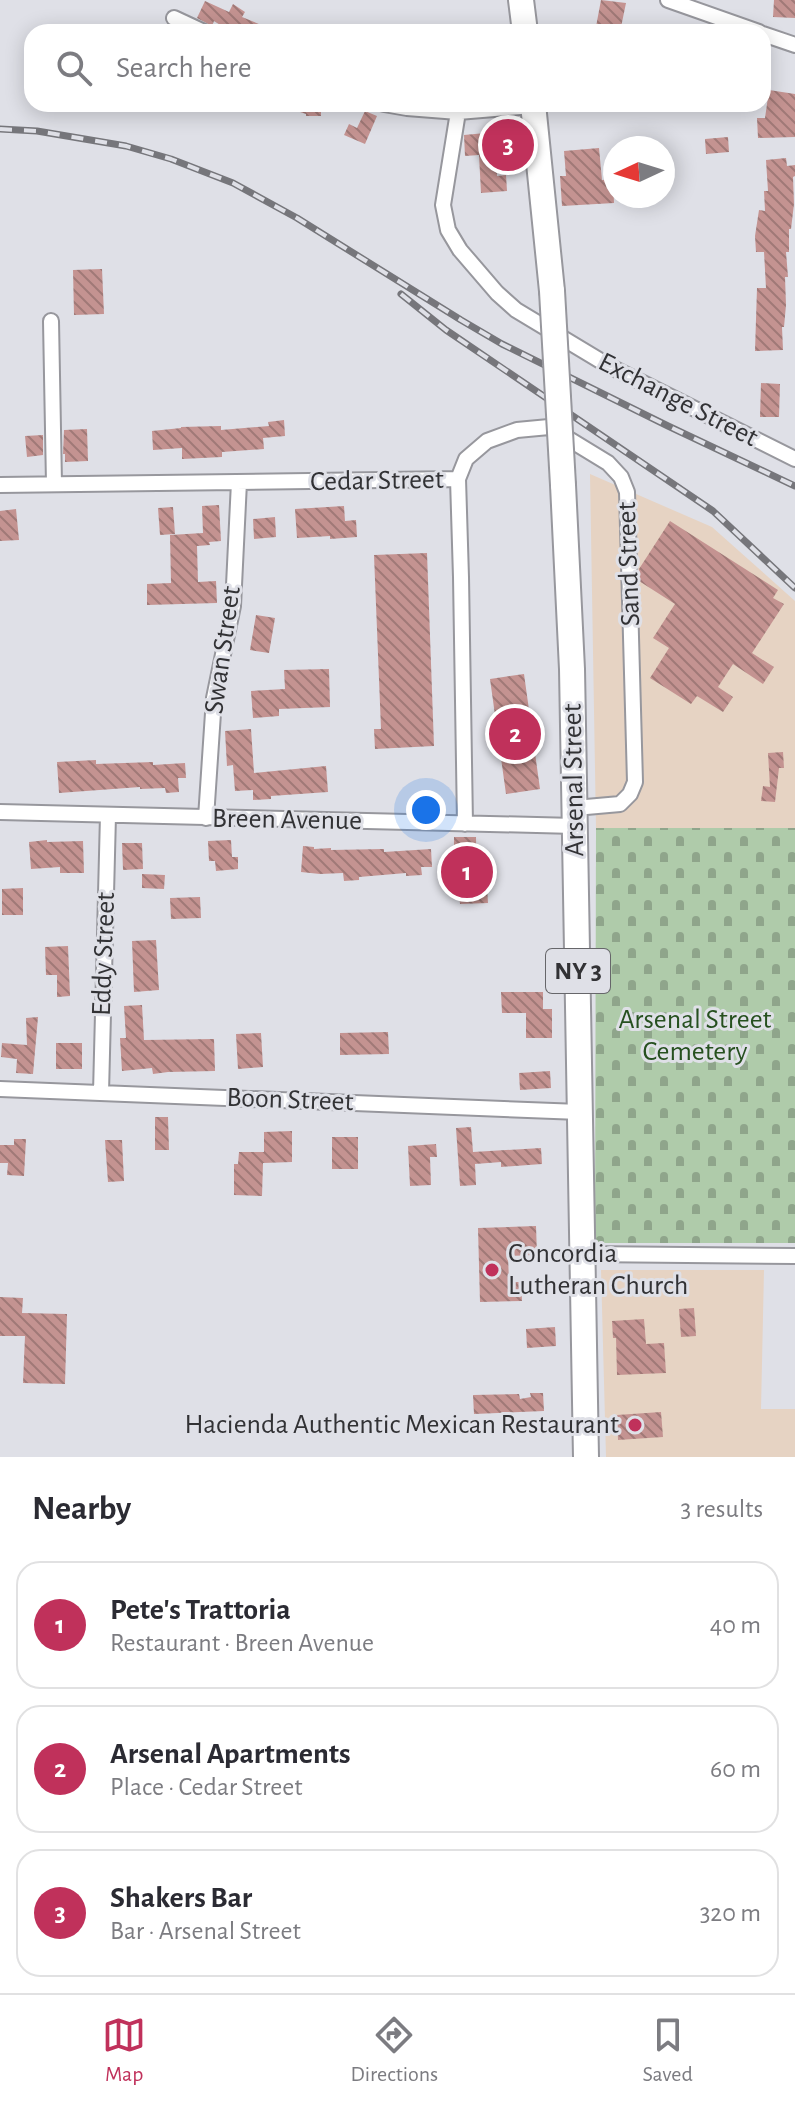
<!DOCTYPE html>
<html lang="en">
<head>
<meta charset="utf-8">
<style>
	:root { --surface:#fff; --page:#f2f2f3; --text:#2b2b33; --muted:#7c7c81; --line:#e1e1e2; --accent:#c0315b }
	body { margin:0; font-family:"Alegreya Sans",sans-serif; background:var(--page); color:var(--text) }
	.compass { position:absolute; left:603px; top:136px; width:72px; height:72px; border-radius:50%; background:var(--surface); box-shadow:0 4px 20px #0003; rotate:266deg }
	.you { position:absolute; left:426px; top:810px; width:28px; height:28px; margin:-20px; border:6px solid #fff; border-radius:50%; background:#1a73e8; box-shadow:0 0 0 12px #1a73e833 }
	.badge { display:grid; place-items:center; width:52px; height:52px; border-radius:50%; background:var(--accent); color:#fff; font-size:26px; font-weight:700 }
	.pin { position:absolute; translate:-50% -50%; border:4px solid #fff; box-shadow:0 2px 8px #0006 }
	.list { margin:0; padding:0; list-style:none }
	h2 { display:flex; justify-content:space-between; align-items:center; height:104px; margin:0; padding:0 32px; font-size:34px }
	h2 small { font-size:26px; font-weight:400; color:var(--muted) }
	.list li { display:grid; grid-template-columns:52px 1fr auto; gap:24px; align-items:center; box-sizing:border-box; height:128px; margin:0 16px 16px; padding:0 16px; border:2px solid var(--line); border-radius:24px }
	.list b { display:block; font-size:30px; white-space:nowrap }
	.list p { margin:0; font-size:26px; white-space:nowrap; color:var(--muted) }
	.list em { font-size:26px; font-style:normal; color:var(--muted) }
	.icon { flex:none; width:44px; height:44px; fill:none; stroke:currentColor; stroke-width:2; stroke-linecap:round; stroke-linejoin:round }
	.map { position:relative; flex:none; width:795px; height:1457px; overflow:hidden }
	.search { position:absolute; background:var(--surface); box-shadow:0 4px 20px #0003; left:24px; right:24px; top:24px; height:88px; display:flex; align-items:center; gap:20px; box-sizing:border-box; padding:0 28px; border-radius:24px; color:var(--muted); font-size:30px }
	.sheet { height:536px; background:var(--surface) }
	nav { display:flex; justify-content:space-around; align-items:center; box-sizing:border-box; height:112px; border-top:2px solid var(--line); background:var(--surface); font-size:22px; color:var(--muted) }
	nav a { display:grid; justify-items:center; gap:4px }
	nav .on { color:var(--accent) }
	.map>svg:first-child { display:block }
	.commercial { fill:#e6d3c3 }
	.cemetery { fill:url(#cemetery-stones) }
	.building { fill:url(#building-back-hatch) }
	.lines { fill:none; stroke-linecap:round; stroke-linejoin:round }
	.minor-casing { stroke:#97979d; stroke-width:18 }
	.trunk-casing { stroke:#97979d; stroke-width:28 }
	.minor { stroke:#fff; stroke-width:14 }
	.trunk { stroke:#fff; stroke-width:24 }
	.rail-casing { stroke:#76767b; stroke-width:7 }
	.rail { stroke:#dfe0e7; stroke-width:4; stroke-dasharray:12; stroke-linecap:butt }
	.trunk-bridge-casing { stroke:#97979d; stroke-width:28; stroke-linecap:butt }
	.trunk-bridge { stroke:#fff; stroke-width:24 }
	.poi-dot { fill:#c0315b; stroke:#dfe0e7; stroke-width:3 }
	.labels { text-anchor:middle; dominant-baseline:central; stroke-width:6; stroke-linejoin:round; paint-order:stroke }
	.shield { fill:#dfe0e7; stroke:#66666a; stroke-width:2 }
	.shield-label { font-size:26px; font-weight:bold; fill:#323235 }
	.street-label { font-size:28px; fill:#323235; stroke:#dfe0e7 }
	.park-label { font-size:28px; fill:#26501f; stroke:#dfe0e7 }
	.poi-label { font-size:28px; fill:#323235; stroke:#dfe0e7; text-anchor:start }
</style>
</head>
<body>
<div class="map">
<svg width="795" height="1457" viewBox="0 0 795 1457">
	<defs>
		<pattern id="cemetery-stones" width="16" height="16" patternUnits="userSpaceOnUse" patternTransform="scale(2)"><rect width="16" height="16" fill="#afcbaa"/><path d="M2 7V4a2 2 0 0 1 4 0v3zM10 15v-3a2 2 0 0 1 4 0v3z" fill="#8fa58b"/></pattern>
		<pattern id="building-back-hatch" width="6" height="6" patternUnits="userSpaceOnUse" patternTransform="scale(2)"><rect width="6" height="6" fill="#c49391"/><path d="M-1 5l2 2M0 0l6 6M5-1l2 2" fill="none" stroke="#a07977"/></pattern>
	</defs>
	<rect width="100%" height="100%" fill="#dfe0e7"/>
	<path class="commercial" d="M 590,474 L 712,527 L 795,601 L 795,828 L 596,828 Z
		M 601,1270 L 764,1270 L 761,1409 L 795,1409 L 795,1457 L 606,1457 Z"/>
	<path class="cemetery" d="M 596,828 L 795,828 L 795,1243 L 595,1243 Z"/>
	<path class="building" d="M 601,0 L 626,3 L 620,32 L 595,32 Z
		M 774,0 L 795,0 L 795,18 L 773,17 Z
		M 205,1 L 229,12 L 233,4 L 245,12 L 242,17 L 278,32 L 231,32 L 214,21 L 212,26 L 197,18 Z
		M 769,90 L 795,94 L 795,137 L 758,138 L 757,118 L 765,118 Z
		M 282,104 L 321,104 L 321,116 L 306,116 L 306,114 L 282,106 Z
		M 365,111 L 377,116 L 365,144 L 344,135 L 349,124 L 357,128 Z
		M 507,131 L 507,136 L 515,136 L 517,152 L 496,154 L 497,176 L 506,175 L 507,191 L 481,193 L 479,155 L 465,156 L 464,135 Z
		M 728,137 L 729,152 L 706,154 L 705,139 Z
		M 599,148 L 602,180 L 613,179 L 614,203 L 562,206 L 560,176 L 566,176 L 564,151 Z
		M 786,158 L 787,166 L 795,165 L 795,176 L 793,177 L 794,204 L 791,229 L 789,229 L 789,252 L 786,252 L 788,277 L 785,277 L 786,305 L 784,327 L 782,327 L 783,350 L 755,351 L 757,288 L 766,288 L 764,252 L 756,252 L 755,236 L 759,210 L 765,211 L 764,191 L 768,191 L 766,160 Z
		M 102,269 L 104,314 L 74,315 L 73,270 Z
		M 761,383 L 780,384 L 779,417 L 760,417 Z
		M 284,420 L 285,436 L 263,438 L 264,449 L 222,452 L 222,457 L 182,459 L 182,448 L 153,450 L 152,431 L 181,428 L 181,427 L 221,426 L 221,430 L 269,426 L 268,422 Z
		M 87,429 L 88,461 L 65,462 L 65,454 L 63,454 L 64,430 Z
		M 43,435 L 43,455 L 27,457 L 25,436 Z
		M 219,505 L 221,541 L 209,542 L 210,545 L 197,546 L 198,582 L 216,581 L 217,603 L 147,605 L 147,584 L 171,583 L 170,535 L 203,533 L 202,506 Z
		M 344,506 L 345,521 L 356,520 L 357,537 L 330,539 L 330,536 L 297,538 L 295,509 Z
		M 173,507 L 175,534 L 160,535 L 158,508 Z
		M 16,509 L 19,540 L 0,541 L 0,511 Z
		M 275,517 L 276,537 L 254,539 L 253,519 Z
		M 670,521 L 778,590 L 773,598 L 784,604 L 752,653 L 774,667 L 763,684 L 733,664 L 718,687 L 733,697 L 723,712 L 697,696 L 691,704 L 650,678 L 669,648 L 653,638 L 675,604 L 639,581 L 639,569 Z
		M 427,553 L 434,746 L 375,749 L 374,729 L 381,729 L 374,555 Z
		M 256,615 L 275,618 L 269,653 L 250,650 Z
		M 329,669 L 330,707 L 279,709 L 279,716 L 253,718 L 251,691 L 285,689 L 284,670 Z
		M 524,674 L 540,789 L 506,794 L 490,679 Z
		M 251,729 L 254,773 L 326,766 L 328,792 L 271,796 L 271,799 L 253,800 L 253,790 L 235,791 L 233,765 L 227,766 L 225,731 Z
		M 783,752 L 784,768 L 779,768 L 775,802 L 761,801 L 763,786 L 770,787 L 768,753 Z
		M 96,760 L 96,764 L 153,762 L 153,765 L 185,763 L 186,778 L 178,778 L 179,792 L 166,793 L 165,788 L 140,789 L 140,787 L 59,793 L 57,762 Z
		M 454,837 L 476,837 L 477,888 L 487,888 L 488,903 L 460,904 L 459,890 L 454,891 Z
		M 47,840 L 47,842 L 83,841 L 84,873 L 60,873 L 60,867 L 31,869 L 29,842 Z
		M 231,840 L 232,857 L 238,857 L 238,869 L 216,871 L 215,861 L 209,861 L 208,841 Z
		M 122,843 L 142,843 L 143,869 L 123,870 Z
		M 303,846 L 314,847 L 314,849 L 331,848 L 331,850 L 384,849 L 384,852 L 431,849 L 432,867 L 421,867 L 422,875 L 406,876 L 406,873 L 359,877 L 359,880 L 344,881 L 343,873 L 320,874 L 301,872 Z
		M 142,874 L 165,875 L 164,889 L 142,888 Z
		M 23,888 L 23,915 L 2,915 L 2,889 Z
		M 200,897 L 201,918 L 171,919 L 170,898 Z
		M 156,940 L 159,990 L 134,992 L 132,941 Z
		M 68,946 L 70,996 L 57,997 L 57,975 L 46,975 L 45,947 Z
		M 501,992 L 543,992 L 543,1009 L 552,1009 L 552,1038 L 526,1038 L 526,1013 L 502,1013 Z
		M 142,1005 L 144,1040 L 214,1039 L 215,1071 L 168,1072 L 153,1074 L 152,1068 L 122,1071 L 120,1038 L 126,1038 L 124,1006 Z
		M 38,1017 L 33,1074 L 16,1073 L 17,1059 L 1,1057 L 2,1043 L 27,1045 L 26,1018 Z
		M 388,1032 L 389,1054 L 340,1055 L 340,1033 Z
		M 261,1033 L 263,1067 L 238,1069 L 236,1034 Z
		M 56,1043 L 82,1043 L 82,1069 L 56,1069 Z
		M 550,1071 L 551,1088 L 520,1090 L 519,1073 Z
		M 155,1117 L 168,1117 L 169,1150 L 155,1150 Z
		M 471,1127 L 473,1152 L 541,1148 L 542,1164 L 501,1167 L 501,1162 L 475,1164 L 476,1185 L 460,1186 L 456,1128 Z
		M 292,1131 L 292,1162 L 263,1163 L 262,1196 L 234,1195 L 234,1164 L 238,1164 L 239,1152 L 264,1152 L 264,1132 Z
		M 332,1137 L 358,1137 L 358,1169 L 332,1169 Z
		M 14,1139 L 26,1139 L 24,1176 L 7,1175 L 8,1163 L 0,1163 L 0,1145 L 14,1145 Z
		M 105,1140 L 122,1140 L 124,1181 L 108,1182 Z
		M 436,1144 L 437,1157 L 430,1157 L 431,1185 L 410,1186 L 408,1146 Z
		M 536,1226 L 537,1255 L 508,1256 L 509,1282 L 521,1282 L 522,1301 L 480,1302 L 478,1228 Z
		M 0,1297 L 23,1298 L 22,1313 L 67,1314 L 65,1384 L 23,1383 L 25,1336 L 0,1336 Z
		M 694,1308 L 696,1336 L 681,1337 L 679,1309 Z
		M 644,1319 L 646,1344 L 664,1343 L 666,1373 L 617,1375 L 616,1338 L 613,1338 L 612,1321 Z
		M 555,1327 L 556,1346 L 527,1348 L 526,1329 Z
		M 530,1393 L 543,1393 L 544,1411 L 474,1414 L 473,1395 L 519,1394 L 520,1399 L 531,1397 Z
		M 661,1412 L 663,1437 L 618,1440 L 617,1415 Z"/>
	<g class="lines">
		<g class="minor-casing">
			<path id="minor" d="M 668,0 L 759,32
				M 174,18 L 204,32
				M 763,34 L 795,45
				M 384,104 L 407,108 L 458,112 L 533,106
				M 458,112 L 443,205 L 448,230 L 460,250 L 497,293 L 516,310 L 609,366 L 795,459
				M 51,321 L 54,484
				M 0,485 L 458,479
				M 0,812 L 575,826
				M 206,818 L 214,698 L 233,606 L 239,482
				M 465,824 L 461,577 L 458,479 L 466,459 L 487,441 L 517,430 L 549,427 L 608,463 L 621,477 L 627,492 L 635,782 L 630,794 L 620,804 L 575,808
				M 0,1089 L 580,1112
				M 101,1093 L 108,815
				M 583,1254 L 795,1256"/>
		</g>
		<g class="trunk-casing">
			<path id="trunk" d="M 521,0 L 525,32
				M 533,104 L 552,291
				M 563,485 L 572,669 L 586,1457"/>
		</g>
		<use href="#minor" class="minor"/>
		<use href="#trunk" class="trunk"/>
		<g class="rail-casing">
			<path id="rail" d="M 0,129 L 37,131 L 126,146 L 171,159 L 233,183 L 297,218 L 461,320 L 502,344 L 668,426 L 795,486
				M 401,294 L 446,330 L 713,511 L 795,588"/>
		</g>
		<use href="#rail" class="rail"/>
		<g class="trunk-bridge-casing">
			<path id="trunk-bridge" d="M 552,291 L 563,485"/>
		</g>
		<use href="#trunk-bridge" class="trunk-bridge"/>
	</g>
	<g class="poi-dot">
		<circle cx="492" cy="1270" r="8"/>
		<circle cx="635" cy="1425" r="8"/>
	</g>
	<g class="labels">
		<rect class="shield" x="546" y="949" width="64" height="44" rx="6"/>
		<g class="shield-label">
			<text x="578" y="971">NY 3</text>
		</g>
		<g class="street-label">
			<text transform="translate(678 400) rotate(27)">Exchange Street</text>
			<text transform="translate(377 481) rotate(-1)">Cedar Street</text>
			<text transform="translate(629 564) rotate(-92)">Sand Street</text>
			<text transform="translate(223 650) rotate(-82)">Swan Street</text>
			<text transform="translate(574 780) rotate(-91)">Arsenal Street</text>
			<text transform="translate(287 820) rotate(1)">Breen Avenue</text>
			<text transform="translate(104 954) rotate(-88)">Eddy Street</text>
			<text transform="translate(290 1100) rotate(2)">Boon Street</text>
		</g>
		<g class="park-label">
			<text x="695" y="1020">Arsenal Street<tspan x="695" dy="32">Cemetery</tspan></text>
		</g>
		<g class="poi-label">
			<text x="508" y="1254">Concordia<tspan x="508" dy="32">Lutheran Church</tspan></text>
			<text x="619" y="1425" text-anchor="end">Hacienda Authentic Mexican Restaurant</text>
		</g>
	</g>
</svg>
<svg class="compass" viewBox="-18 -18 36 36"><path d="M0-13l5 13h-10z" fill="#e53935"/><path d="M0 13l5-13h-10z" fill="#7c7c81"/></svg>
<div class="you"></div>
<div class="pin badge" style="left:467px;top:872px">1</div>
<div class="pin badge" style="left:515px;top:734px">2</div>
<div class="pin badge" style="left:508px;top:145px">3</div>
<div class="search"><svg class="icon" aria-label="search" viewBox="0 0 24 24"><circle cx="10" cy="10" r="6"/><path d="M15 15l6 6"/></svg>Search here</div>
</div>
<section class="sheet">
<h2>Nearby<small>3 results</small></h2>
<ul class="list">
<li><span class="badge">1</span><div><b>Pete's Trattoria</b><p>Restaurant · Breen Avenue</p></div><em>40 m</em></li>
<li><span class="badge">2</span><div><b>Arsenal Apartments</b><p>Place · Cedar Street</p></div><em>60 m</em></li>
<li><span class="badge">3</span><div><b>Shakers Bar</b><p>Bar · Arsenal Street</p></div><em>320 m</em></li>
</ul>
</section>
<nav>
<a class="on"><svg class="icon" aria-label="map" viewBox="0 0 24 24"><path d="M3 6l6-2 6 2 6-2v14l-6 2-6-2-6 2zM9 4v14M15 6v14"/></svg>Map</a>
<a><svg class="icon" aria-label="directions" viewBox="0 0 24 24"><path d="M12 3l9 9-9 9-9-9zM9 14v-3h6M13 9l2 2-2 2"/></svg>Directions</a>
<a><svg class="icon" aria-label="saved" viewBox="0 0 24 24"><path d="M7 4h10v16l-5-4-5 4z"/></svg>Saved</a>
</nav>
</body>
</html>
